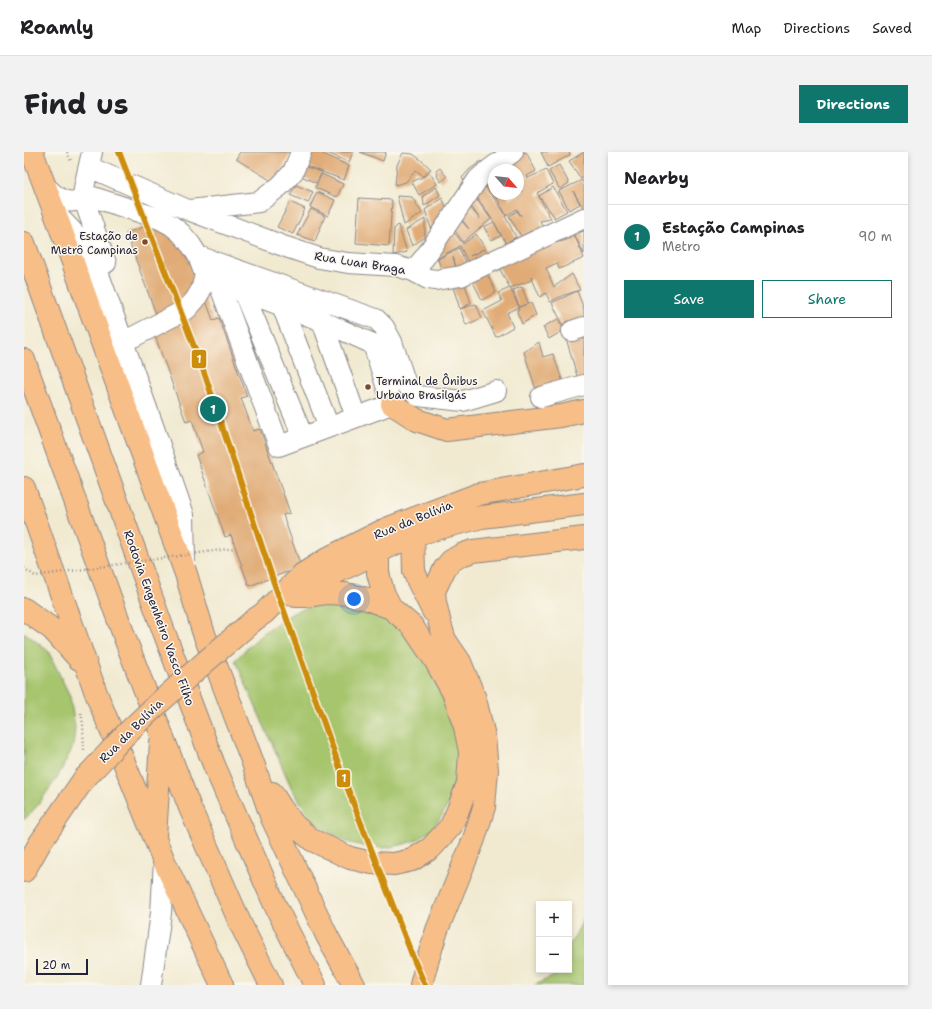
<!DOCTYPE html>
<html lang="en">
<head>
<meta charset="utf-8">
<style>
	:root { --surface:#fff; --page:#f2f2f2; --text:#202124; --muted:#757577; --line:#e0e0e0; --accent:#0f766e }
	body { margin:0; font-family:"Shantell Sans",sans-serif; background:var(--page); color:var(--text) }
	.controls { position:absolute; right:12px; bottom:12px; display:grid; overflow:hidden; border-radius:0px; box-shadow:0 2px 6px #0003 }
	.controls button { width:36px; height:36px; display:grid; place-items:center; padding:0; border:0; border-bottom:1px solid var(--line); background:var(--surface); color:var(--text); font:20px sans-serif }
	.compass { position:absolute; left:464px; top:12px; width:36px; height:36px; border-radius:50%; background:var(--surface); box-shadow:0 2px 6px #0003; rotate:117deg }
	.scale { position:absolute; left:12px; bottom:10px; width:52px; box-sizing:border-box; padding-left:4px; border:2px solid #22223b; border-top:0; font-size:11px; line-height:14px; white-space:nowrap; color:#22223b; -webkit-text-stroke:3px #fbf7ec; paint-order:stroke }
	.you { position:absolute; left:330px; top:447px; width:14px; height:14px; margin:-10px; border:3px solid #fff; border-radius:50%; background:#1a73e8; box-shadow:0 0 0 6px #1a73e833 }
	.badge { display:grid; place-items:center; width:26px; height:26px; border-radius:50%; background:var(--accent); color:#fff; font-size:13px; font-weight:700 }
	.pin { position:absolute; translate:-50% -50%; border:2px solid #fff; box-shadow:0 1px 4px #0006 }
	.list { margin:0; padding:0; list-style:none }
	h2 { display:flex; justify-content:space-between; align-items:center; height:52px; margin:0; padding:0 16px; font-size:17px }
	h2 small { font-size:13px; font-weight:400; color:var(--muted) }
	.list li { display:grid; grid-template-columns:26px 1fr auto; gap:12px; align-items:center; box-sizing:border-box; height:64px; padding:0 16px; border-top:1px solid var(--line) }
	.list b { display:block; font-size:15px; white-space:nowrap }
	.list p { margin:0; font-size:13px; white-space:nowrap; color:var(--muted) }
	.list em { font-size:13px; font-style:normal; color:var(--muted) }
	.actions { display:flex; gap:8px; padding:12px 16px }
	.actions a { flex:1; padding:9px 0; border:1px solid var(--accent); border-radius:0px; text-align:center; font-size:14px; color:var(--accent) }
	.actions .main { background:var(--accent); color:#fff }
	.map { position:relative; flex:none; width:560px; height:833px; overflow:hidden; border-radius:0px }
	header { display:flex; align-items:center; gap:24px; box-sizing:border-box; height:56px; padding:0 20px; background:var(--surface); border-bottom:1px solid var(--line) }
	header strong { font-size:19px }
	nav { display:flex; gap:22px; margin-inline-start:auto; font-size:14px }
	.intro { display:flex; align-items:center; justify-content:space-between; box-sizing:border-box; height:96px; padding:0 24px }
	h1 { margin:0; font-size:28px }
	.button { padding:10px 18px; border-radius:0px; background:var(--accent); color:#fff; font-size:14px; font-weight:700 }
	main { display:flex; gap:24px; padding:0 24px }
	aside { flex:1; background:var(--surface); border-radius:0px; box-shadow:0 2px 6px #0003 }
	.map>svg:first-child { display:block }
	.green { fill:#a6c56d; stroke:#647454 }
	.building { fill:#e0ab76 }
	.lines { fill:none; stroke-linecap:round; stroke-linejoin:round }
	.minor-casing { stroke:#8a8686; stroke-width:22 }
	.major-casing { stroke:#8a8686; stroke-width:24 }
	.highway-casing { stroke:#8a8686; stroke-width:24 }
	.path { stroke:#8a8686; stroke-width:2.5; stroke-dasharray:1 3; stroke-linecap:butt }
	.minor { stroke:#fff; stroke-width:20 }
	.major { stroke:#f7be87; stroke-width:22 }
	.highway { stroke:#f7be87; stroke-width:22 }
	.major-bridge-casing { stroke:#8a8686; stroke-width:24; stroke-linecap:butt }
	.path-bridge { stroke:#8a8686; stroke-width:2.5; stroke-dasharray:1 3; stroke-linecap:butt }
	.major-bridge { stroke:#f7be87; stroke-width:22 }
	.metro-1-casing { stroke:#fbf7ec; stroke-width:9 }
	.metro-1 { stroke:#cc8c0c; stroke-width:6 }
	.bus-dot { fill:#7a4b2a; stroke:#fbf7ec; stroke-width:1.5 }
	.labels { text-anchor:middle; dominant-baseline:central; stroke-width:3; stroke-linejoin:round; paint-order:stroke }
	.bus-label { font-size:11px; fill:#22223b; stroke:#fbf7ec; text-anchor:end }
	.street-label { font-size:12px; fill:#22223b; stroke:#fbf7ec }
	.line-badge { stroke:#fbf7ec; stroke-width:1.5 }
	.badge-label { font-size:11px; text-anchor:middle; font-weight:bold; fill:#fff }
</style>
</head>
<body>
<header>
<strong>Roamly</strong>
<nav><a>Map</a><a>Directions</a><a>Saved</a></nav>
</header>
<div class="intro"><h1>Find us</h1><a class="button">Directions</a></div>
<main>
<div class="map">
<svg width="560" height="833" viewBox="0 0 560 833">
	<rect width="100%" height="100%" fill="#fbf7ec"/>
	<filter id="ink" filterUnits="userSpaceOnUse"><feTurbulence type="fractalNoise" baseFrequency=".025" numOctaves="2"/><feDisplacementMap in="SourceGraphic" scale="8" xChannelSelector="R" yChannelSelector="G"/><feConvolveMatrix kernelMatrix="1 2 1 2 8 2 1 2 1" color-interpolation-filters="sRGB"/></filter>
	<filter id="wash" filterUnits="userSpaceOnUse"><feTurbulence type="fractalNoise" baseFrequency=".012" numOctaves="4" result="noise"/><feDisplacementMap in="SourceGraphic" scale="16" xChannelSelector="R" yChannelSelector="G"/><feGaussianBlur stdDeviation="0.9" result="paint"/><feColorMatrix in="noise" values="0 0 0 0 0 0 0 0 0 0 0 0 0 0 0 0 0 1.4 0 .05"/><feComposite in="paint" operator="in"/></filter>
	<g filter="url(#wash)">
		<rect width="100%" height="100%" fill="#f1ead1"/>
		<path class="green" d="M 297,450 L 351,456 L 386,486 L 405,515 L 422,553 L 432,583 L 434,618 L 425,651 L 417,665 L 406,679 L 393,688 L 377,693 L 360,696 L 343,695 L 323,690 L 295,674 L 284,662 L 268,637 L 211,508 L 240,480 L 269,461 Z
			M 0,480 L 24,499 L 46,544 L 51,576 L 49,595 L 34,624 L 14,653 L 0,668 Z
			M 560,766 L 560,833 L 510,833 L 530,824 L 533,818 L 545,818 L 545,795 Z"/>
		<g id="blocks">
			<path class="building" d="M 216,0 L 267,0 L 251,31 L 212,7 Z
				M 286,0 L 295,0 L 325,14 L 320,28 L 280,13 Z
				M 301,0 L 329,0 L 325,10 Z
				M 336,0 L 362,0 L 359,9 Z
				M 502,0 L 512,19 L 503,24 L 504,26 L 522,18 L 529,32 L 513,41 L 527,67 L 516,69 L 521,79 L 510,85 L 507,79 L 497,84 L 485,64 L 493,59 L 497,64 L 493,57 L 481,64 L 492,85 L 485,89 L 495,85 L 497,91 L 485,96 L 470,70 L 477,84 L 467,88 L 460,75 L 470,70 L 450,41 L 460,32 L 482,63 L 476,51 L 459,29 L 470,22 L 470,42 L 488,42 L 484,45 L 486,47 L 494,42 L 498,39 L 494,32 L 494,18 L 483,18 L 478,9 L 487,6 Z
				M 517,0 L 545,0 L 546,3 L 524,15 Z
				M 560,0 L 560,25 L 557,27 L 545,9 Z
				M 379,1 L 389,2 L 397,8 L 407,17 L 399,24 L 392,18 L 382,30 L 371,33 L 373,13 Z
				M 457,9 L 462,15 L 443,32 L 438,26 L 445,18 Z
				M 535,13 L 545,31 L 536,37 L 525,19 Z
				M 279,14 L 298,20 L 292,31 L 275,23 Z
				M 416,16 L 423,25 L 417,30 L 413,24 L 414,23 L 412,19 Z
				M 406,21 L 413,32 L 395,43 L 388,30 Z
				M 298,22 L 319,32 L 313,45 L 291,36 Z
				M 558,28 L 560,32 L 560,54 L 559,55 L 549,39 L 556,52 L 545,58 L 535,39 Z
				M 272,33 L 289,40 L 284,51 L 266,43 Z
				M 412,35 L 416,43 L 400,54 L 399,44 Z
				M 529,35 L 543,59 L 530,66 L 530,64 L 515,44 Z
				M 293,40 L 311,48 L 304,64 L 286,55 Z
				M 373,44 L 388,45 L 398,61 L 380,73 Z
				M 451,45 L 467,67 L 439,90 L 427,73 L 435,66 L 445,77 L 436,65 L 446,55 L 456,67 L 444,50 Z
				M 335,46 L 368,48 L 365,94 L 332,91 Z
				M 418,46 L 425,60 L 408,79 L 401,58 Z
				M 266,50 L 281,57 L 269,82 L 253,75 Z
				M 287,57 L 301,64 L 291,89 L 273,83 Z
				M 151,64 L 189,168 L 195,166 L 223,244 L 217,246 L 229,279 L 236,277 L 266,361 L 259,363 L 277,415 L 225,434 L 207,383 L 201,385 L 172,303 L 179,300 L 168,268 L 162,270 L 131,184 L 139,181 L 102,81 Z
				M 401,67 L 401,85 L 388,94 L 382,78 Z
				M 374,73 L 383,100 L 369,103 L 370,77 Z
				M 427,77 L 439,92 L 452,82 L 461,96 L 446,104 L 461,97 L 465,105 L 446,114 L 436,94 L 410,108 Z
				M 560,79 L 560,102 L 550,82 Z
				M 551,84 L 560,106 L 535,117 L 533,111 L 522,116 L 530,135 L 548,122 L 556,138 L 540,143 L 526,150 L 522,141 L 516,145 L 507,124 L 508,128 L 486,136 L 474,114 L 524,92 L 539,89 Z
				M 435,96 L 443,113 L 433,117 L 429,105 L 432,117 L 418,121 L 414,107 Z
				M 462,120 L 472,140 L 458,148 L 448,128 Z
				M 440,129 L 447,151 L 436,157 L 428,132 Z
				M 498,135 L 504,151 L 495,155 L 507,151 L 512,163 L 498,172 L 493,160 L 495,155 L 483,161 L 489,175 L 472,185 L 459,159 L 478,149 L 474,141 L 486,136 L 495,155 L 489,138 Z
				M 553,139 L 560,157 L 560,170 L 542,179 L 528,151 Z
				M 452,152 L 458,166 L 442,173 L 436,157 Z
				M 534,167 L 540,178 L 525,187 L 519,175 Z
				M 560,181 L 560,229 L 555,231 L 542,186 Z
				M 515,190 L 519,205 L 529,202 L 540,233 L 513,241 L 500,200 Z"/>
		</g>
	</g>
	<g filter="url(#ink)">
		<use href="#blocks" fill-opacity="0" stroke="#8a8686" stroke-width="1"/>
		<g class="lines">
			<g class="minor-casing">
				<path id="minor" d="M 68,0 C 65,15 60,30 59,45 L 82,111
					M 65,15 L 164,58 L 262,95 L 295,106 L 324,111 L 372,114 L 389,119 L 404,127 L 412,128 L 437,124 L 560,66
					M 21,34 C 29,41 38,52 51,49 C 59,47 58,44 69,45 L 127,64 L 136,67 L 147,73 L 157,81 L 167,93 L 174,104 L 181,123 L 177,138 L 171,148 L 163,157 L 109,185
					M 166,58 L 235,50 L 256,34 L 269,20 L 277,0
					M 31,61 L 60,91 L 68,103 L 130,276 L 160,363 L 161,412
					M 174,104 L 352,167 L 360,175 L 368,190 L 382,232 L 394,244 L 439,249 L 472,239
					M 389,119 L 401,105 L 454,27 L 462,20 L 489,0
					M 181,123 L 195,132 L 219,139 L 298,169 L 349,192 L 368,252 L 255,294 L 195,132
					M 219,139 L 279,285
					M 258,154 L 305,275
					M 298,169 L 332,265
					M 548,179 L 560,175
					M 517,245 L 560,233
					M 127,833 L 137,761 L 140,709"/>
			</g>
			<g class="major-casing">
				<path id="major" d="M 8,0 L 31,61 L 162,422 L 179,479 L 229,611 L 247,664 L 303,784 L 330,833
					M 368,252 L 393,268 L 423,278 L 537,264 L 560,259
					M 0,336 L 72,541 L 140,709 L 198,833
					M 389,383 L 390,419 L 393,427 L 409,459
					M 359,387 L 354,399 L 354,421 L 359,440 L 367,456
					M 278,440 L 315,419 L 389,383 L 458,365 L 560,352
					M 0,457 L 28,477 L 55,507
					M 230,468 L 240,461 L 279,422 L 308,404 L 362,377 L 455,342 L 560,323
					M 248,641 L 258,657 L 271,674 L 288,688 L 326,706 L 348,711 L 370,712 L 388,708 L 407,696 L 427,674 L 434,658 L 444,631 L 446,600 L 441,575 L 429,540 L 411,508 L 388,474 L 367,456 L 343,447 L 322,442 L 303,441 L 284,444 L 272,444
					M 0,719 L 16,691 L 60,627
					M 397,833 L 403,810 L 413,778 L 450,687 L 460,655 L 463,618 L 460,584 L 451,547 L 436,510 L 421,488 L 416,472 L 411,450 L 410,439 L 421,416 L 427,409 L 437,403 L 449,399 L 560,386"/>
			</g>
			<g class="highway-casing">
				<path id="highway" d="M 0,91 L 140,480 L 190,613 L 251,753 L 291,833
					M 0,208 L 102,489 L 166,656 L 217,773 L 247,833
					M 131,685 L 137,590"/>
			</g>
			<path class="path" d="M 43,0 L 47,9
				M 57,561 L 59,572 L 60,598"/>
			<use href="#minor" class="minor"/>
			<use href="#major" class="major"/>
			<use href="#highway" class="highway"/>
			<g class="major-bridge-casing">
				<path id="major-bridge" d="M 60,627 C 76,611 90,594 106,578 C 146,539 188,504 230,468"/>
			</g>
			<path class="path-bridge" d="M 0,416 L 11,424 L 211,396"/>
			<use href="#major-bridge" class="major-bridge"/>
			<g class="metro-1-casing">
				<path id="metro-1" d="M 95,0 L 181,223 L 250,431 L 318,622 L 390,808 L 401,833"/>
			</g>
			<use href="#metro-1" class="metro-1"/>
		</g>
	</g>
	<g class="bus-dot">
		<circle cx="121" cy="90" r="3.5"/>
		<circle cx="344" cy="235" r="3.5"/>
	</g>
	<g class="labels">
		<g class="bus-label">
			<text x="114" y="84">Estação de<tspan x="114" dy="14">Metrô Campinas</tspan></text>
			<text x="352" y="229" text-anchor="start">Terminal de Ônibus<tspan x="352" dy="14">Urbano Brasilgás</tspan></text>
		</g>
		<g class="street-label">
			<text transform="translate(336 111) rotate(9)">Rua Luan Braga</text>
			<text transform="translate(389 368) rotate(-22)">Rua da Bolívia</text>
			<text transform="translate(135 466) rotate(70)">Rodovia Engenheiro Vasco Filho</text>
			<text transform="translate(107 579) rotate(-45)">Rua da Bolívia</text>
		</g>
	</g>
	<g class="line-badge">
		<rect x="167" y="197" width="16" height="20" rx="4" fill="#cc8c0c"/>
		<rect x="312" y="617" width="15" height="19" rx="4" fill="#cc8c0c"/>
	</g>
	<g class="badge-label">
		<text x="175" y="211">1</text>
		<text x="320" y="630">1</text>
	</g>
</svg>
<div class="controls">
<button>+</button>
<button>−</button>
</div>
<svg class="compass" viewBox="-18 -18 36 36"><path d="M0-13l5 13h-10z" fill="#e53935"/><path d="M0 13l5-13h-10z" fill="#757577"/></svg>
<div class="scale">20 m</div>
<div class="you"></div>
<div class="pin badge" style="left:189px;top:257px">1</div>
</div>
<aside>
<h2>Nearby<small></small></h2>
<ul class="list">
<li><span class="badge">1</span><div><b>Estação Campinas</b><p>Metro</p></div><em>90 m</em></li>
</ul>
<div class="actions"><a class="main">Save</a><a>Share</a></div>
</aside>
</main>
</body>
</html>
